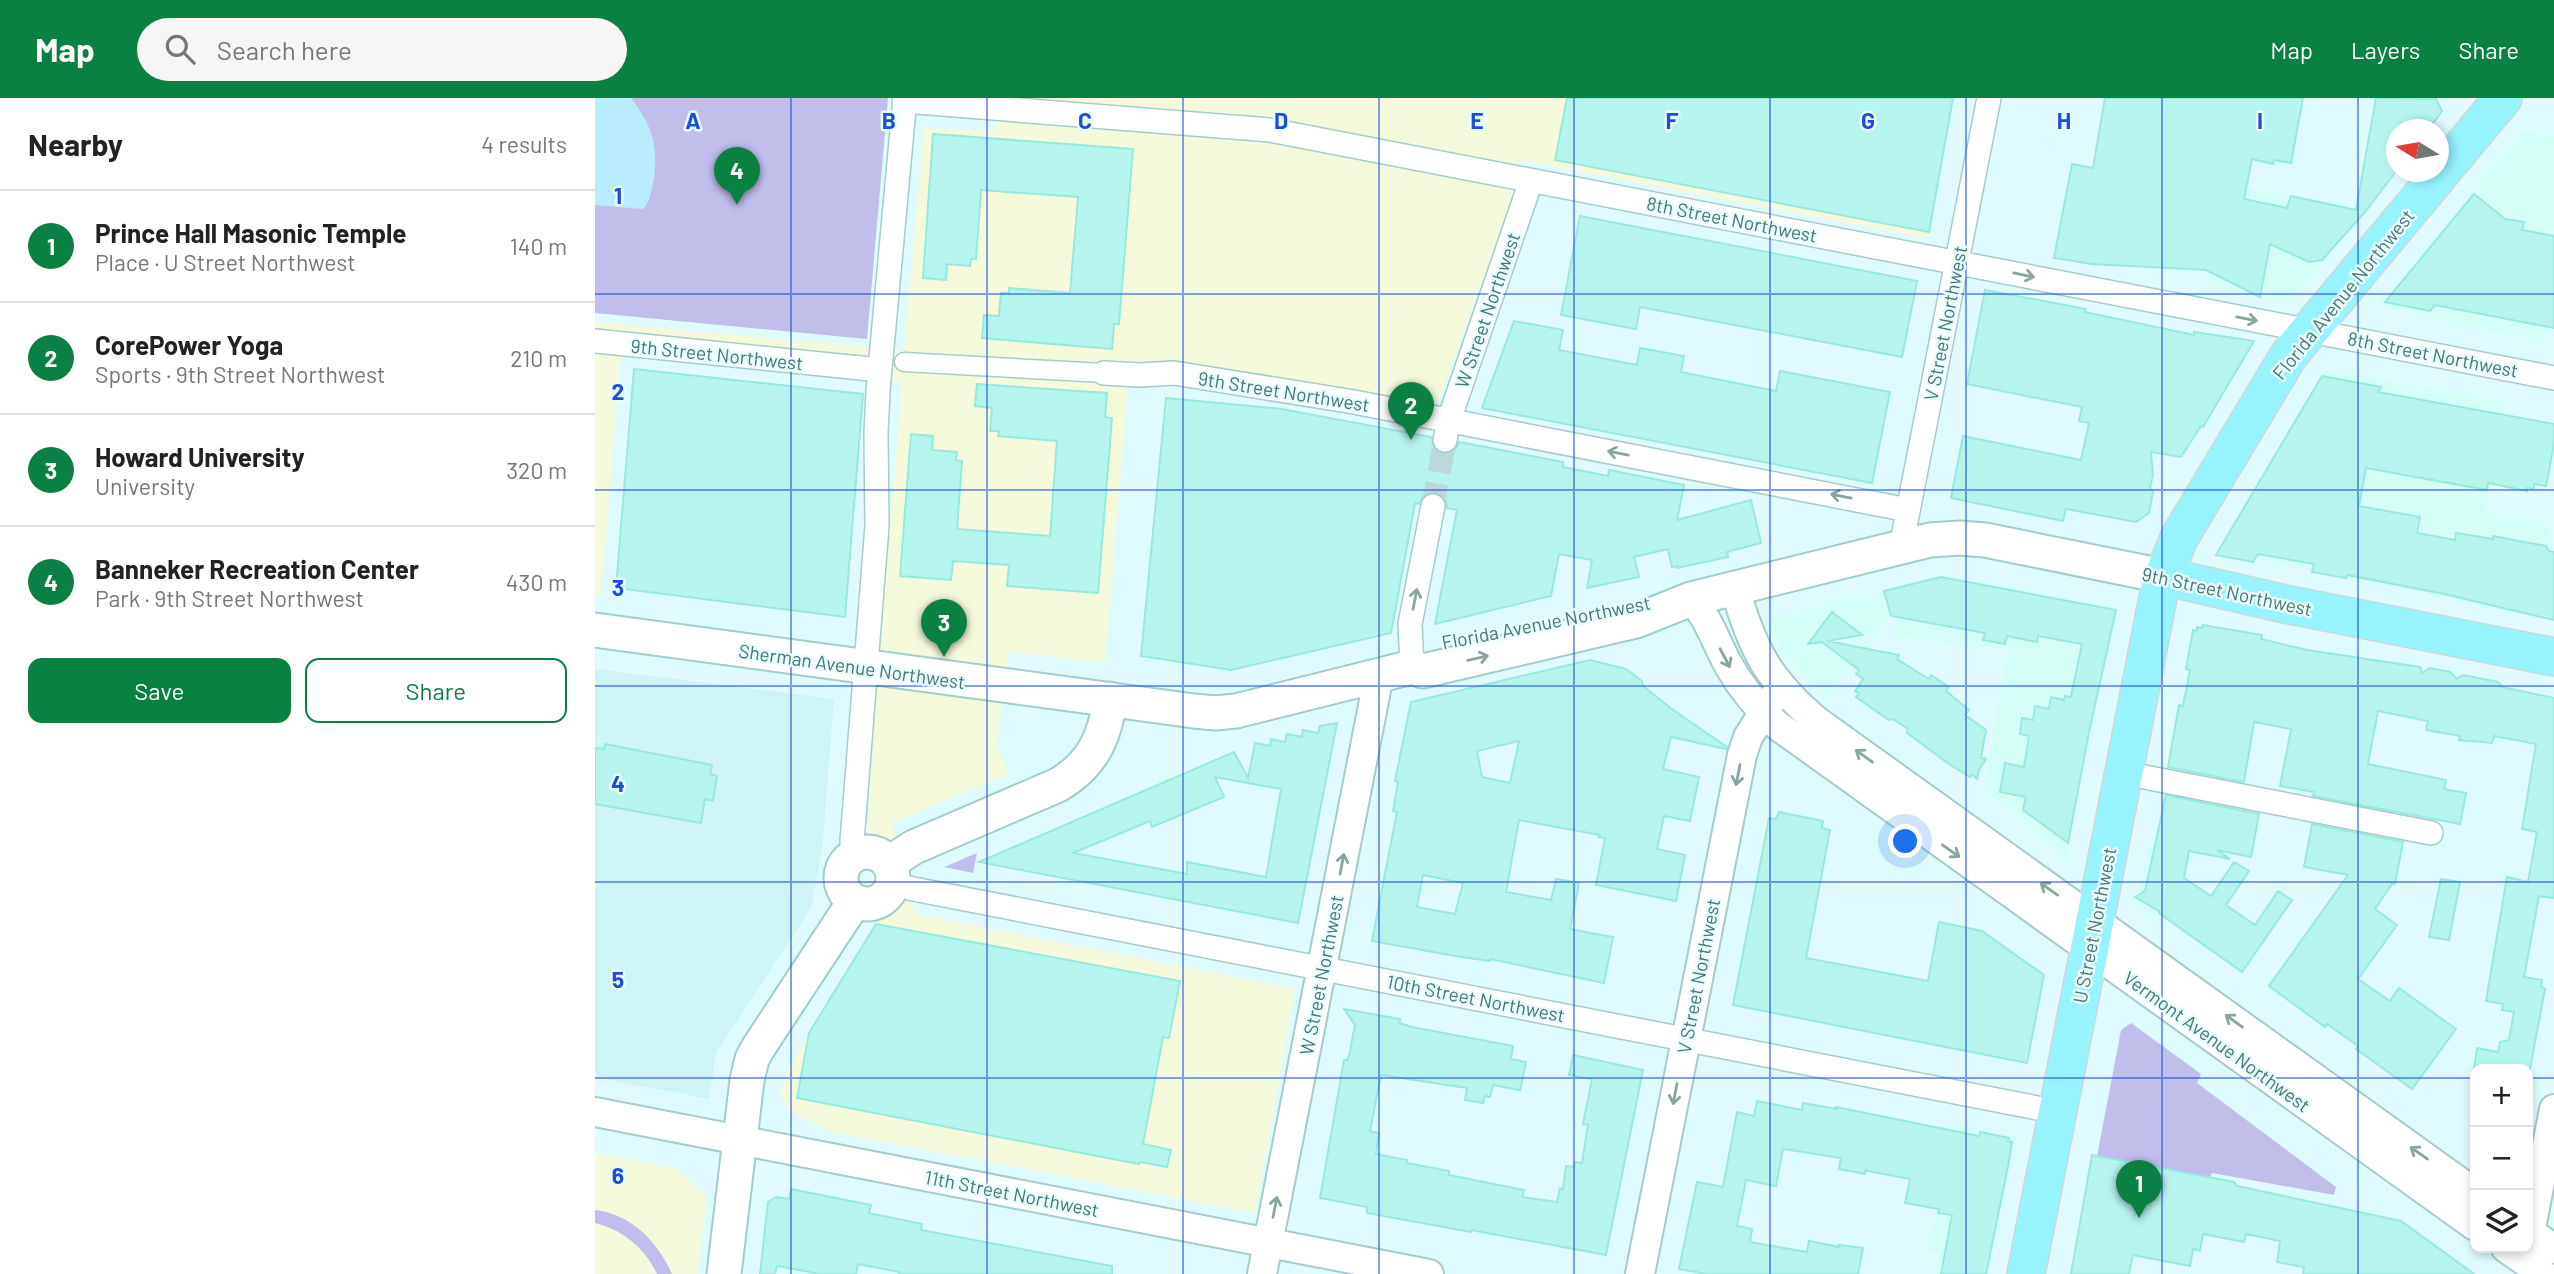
<!DOCTYPE html>
<html lang="en">
<head>
<meta charset="utf-8">
<style>
	:root { --surface:#fff; --page:#f6f6f6; --text:#222; --muted:#767676; --line:#e0e0e0; --accent:#0b8043 }
	body { margin:0; font-family:Barlow,sans-serif; background:var(--page); color:var(--text) }
	.controls { position:absolute; right:21px; bottom:21px; display:grid; overflow:hidden; border-radius:14px; box-shadow:0 4px 10px #0003 }
	.controls button { width:63px; height:63px; display:grid; place-items:center; padding:0; border:0; border-bottom:2px solid var(--line); background:var(--surface); color:var(--text); font:35px sans-serif }
	.compass { position:absolute; left:1791px; top:21px; width:63px; height:63px; border-radius:50%; background:var(--surface); box-shadow:0 4px 10px #0003; rotate:281deg }
	.you { position:absolute; left:1311px; top:744px; width:24px; height:24px; margin:-18px; border:5px solid #fff; border-radius:50%; background:#1a73e8; box-shadow:0 0 0 10px #1a73e833 }
	.badge { display:grid; place-items:center; width:46px; height:46px; border-radius:50%; background:var(--accent); color:#fff; font-size:23px; font-weight:700 }
	.pin { position:absolute; translate:-50% -58px; filter:drop-shadow(0 2px 4px #0008) }
	.pin::after { content:''; position:absolute; top:37px; width:24px; height:21px; background:inherit; clip-path:polygon(0 0,100% 0,50% 100%) }
	.list { margin:0; padding:0; list-style:none }
	h2 { display:flex; justify-content:space-between; align-items:center; height:91px; margin:0; padding:0 28px; font-size:30px }
	h2 small { font-size:23px; font-weight:400; color:var(--muted) }
	.list li { display:grid; grid-template-columns:46px 1fr auto; gap:21px; align-items:center; box-sizing:border-box; height:112px; padding:0 28px; border-top:2px solid var(--line) }
	.list b { display:block; font-size:26px; white-space:nowrap }
	.list p { margin:0; font-size:23px; white-space:nowrap; color:var(--muted) }
	.list em { font-size:23px; font-style:normal; color:var(--muted) }
	.actions { display:flex; gap:14px; padding:21px 28px }
	.actions a { flex:1; padding:16px 0; border:2px solid var(--accent); border-radius:14px; text-align:center; font-size:24px; color:var(--accent) }
	.actions .main { background:var(--accent); color:#fff }
	.icon { flex:none; width:38px; height:38px; fill:none; stroke:currentColor; stroke-width:2; stroke-linecap:round; stroke-linejoin:round }
	.map { position:relative; flex:none; width:1959px; height:1176px; overflow:hidden }
	header { display:flex; align-items:center; gap:42px; box-sizing:border-box; height:98px; padding:0 35px; background:var(--accent); color:#fff }
	header strong { font-size:33px }
	nav { display:flex; gap:38px; margin-inline-start:auto; font-size:24px }
	.search { width:490px; height:63px; background:var(--page); display:flex; align-items:center; gap:18px; box-sizing:border-box; padding:0 24px; border-radius:38px; color:var(--muted); font-size:26px }
	main { display:flex }
	aside { flex:1; background:var(--surface) }
	.map>svg:first-child { display:block }
	.residential { fill:#cef4f5 }
	.commercial { fill:#d3fff6 }
	.education { fill:#f6fadd }
	.green { fill:#c2beec }
	.sand { fill:#b9ecff }
	.building { fill:#b6f5ee; stroke:#95e9de; stroke-width:2; fill-rule:evenodd }
	.lines { fill:none; stroke-linecap:round; stroke-linejoin:round }
	.minor-tunnel { stroke:#badada; stroke-width:23; stroke-dasharray:23 11; stroke-linecap:butt }
	.pedestrian-casing { stroke:#a4ccca; stroke-width:21 }
	.minor-casing { stroke:#a4ccca; stroke-width:26 }
	.tertiary-casing { stroke:#a4ccca; stroke-width:32 }
	.secondary-casing { stroke:#9fcecb; stroke-width:37 }
	.primary-casing { stroke:#cbd9d7; stroke-width:40 }
	.pedestrian { stroke:#fff; stroke-width:18 }
	.minor { stroke:#fff; stroke-width:23 }
	.tertiary { stroke:#fff; stroke-width:28 }
	.secondary { stroke:#fff; stroke-width:33 }
	.primary { stroke:#96f3ff; stroke-width:37 }
	.oneway { stroke:#87a6a1 }
	.grid { fill:none; stroke:#1d4ed8; stroke-width:2; stroke-opacity:0.55 }
	.labels { text-anchor:middle; dominant-baseline:central; stroke-width:5; stroke-linejoin:round; paint-order:stroke }
	.street-label { font-size:19px; fill:#46766f; stroke:#e8fdff }
	.grid-label { font-size:23px; text-anchor:middle; font-weight:bold; fill:#1d4ed8; stroke:#e8fdff; stroke-width:5; stroke-linejoin:round; paint-order:stroke }
</style>
</head>
<body>
<header>
<strong>Map</strong>
<div class="search"><svg class="icon" aria-label="search" viewBox="0 0 24 24"><circle cx="10" cy="10" r="6"/><path d="M15 15l6 6"/></svg>Search here</div>
<nav><a>Map</a><a>Layers</a><a>Share</a></nav>
</header>
<main>
<aside>
<h2>Nearby<small>4 results</small></h2>
<ul class="list">
<li><span class="badge">1</span><div><b>Prince Hall Masonic Temple</b><p>Place · U Street Northwest</p></div><em>140 m</em></li>
<li><span class="badge">2</span><div><b>CorePower Yoga</b><p>Sports · 9th Street Northwest</p></div><em>210 m</em></li>
<li><span class="badge">3</span><div><b>Howard University</b><p>University</p></div><em>320 m</em></li>
<li><span class="badge">4</span><div><b>Banneker Recreation Center</b><p>Park · 9th Street Northwest</p></div><em>430 m</em></li>
</ul>
<div class="actions"><a class="main">Save</a><a>Share</a></div>
</aside>
<div class="map">
<svg width="1959" height="1176" viewBox="0 0 1959 1176">
	<rect width="100%" height="100%" fill="#e0fbfe"/>
	<path class="residential" d="M 0,571 L 239,601 L 227,754 L 216,810 L 121,955 L 114,1001 L 0,979 Z"/>
	<path class="commercial" d="M 1927,33 L 1959,38 L 1959,207 L 1950,245 L 1783,208 Z
		M 1633,86 L 1750,106 L 1770,112 L 1695,205 L 1612,188 Z
		M 1730,272 L 1911,304 L 1891,415 L 1957,428 L 1941,519 L 1622,453 Z
		M 1346,476 L 1522,509 L 1472,762 L 1389,691 L 1412,553 L 1303,538 L 1294,515 L 1232,600 L 1207,577 L 1185,550 L 1175,520 L 1289,493 Z
		M 1553,747 L 1600,758 L 1558,821 L 1542,806 Z
		M 1359,1025 L 1420,1038 L 1394,1176 L 1340,1176 L 1343,1155 L 1332,1154 Z"/>
	<path class="education" d="M 403,0 L 1358,0 L 1333,140 L 924,62 L 914,107 L 843,305 L 535,262 L 510,565 L 414,554 L 401,643 L 413,676 L 297,725 L 305,769 L 320,816 L 700,891 L 660,1115 L 237,1034 L 194,1013 L 185,995 L 191,973 L 281,826 L 273,732 L 279,619 L 307,284 L 26,256 L 6,498 L 0,497 L 0,224 L 309,252 L 329,30 L 399,33 Z
		M 0,1055 L 82,1071 L 112,1099 L 102,1176 L 0,1176 Z"/>
	<path class="green" d="M 0,0 L 293,0 L 272,241 L 0,215 Z
		M 382,755 L 378,775 L 349,769 Z
		M 1536,925 L 1606,976 L 1602,985 L 1741,1089 L 1739,1097 L 1617,1075 L 1615,1079 L 1502,1058 L 1526,932 Z
		M 0,1112 C 36,1116 63,1144 77,1176 L 62,1176 C 50,1150 28,1132 0,1125 Z"/>
	<path class="sand" d="M 0,0 L 36,0 C 59,29 65,54 57,91 C 55,98 54,105 48,111 L 0,107 Z"/>
	<path class="building" d="M 972,0 L 1358,0 L 1334,134 L 960,62 Z
		M 1510,0 L 1708,0 L 1696,65 L 1679,62 L 1678,66 L 1657,61 L 1649,101 L 1692,110 L 1696,98 L 1761,112 L 1781,0 L 1841,1 L 1847,13 L 1833,32 L 1802,32 L 1802,72 L 1770,114 L 1727,162 L 1714,164 L 1675,146 L 1665,199 L 1611,172 L 1496,166 L 1459,160 L 1477,66 L 1498,70 Z
		M 338,36 L 538,51 L 524,226 L 519,226 L 517,251 L 387,240 L 389,217 L 404,218 L 406,195 L 414,195 L 414,190 L 475,195 L 483,99 L 386,92 L 381,161 L 376,161 L 375,168 L 352,166 L 351,182 L 328,180 Z
		M 1879,96 L 1910,121 L 1929,124 L 1927,132 L 1959,138 L 1959,230 L 1840,207 L 1835,213 L 1790,204 Z
		M 985,118 L 1322,183 L 1307,259 L 1045,209 L 1041,231 L 966,217 Z
		M 1390,192 L 1491,211 L 1490,214 L 1599,237 L 1599,234 L 1659,243 L 1608,329 L 1606,328 L 1586,359 L 1556,354 L 1558,378 L 1555,389 L 1558,394 L 1554,415 L 1541,424 L 1471,411 L 1468,423 L 1356,400 L 1368,338 L 1486,362 L 1494,325 L 1484,323 L 1487,309 L 1372,286 Z
		M 919,223 L 968,232 L 964,252 L 1042,267 L 1045,250 L 1089,258 L 1086,274 L 1181,293 L 1185,273 L 1295,294 L 1277,385 L 887,310 Z
		M 39,271 L 268,296 L 250,519 L 21,490 Z
		M 1727,278 L 1786,289 L 1783,294 L 1959,326 L 1959,346 L 1951,388 L 1939,386 L 1939,391 L 1932,390 L 1932,393 L 1893,385 L 1892,392 L 1771,370 L 1764,408 L 1825,419 L 1822,435 L 1860,442 L 1861,435 L 1898,441 L 1898,438 L 1951,448 L 1954,453 L 1959,454 L 1959,522 L 1849,496 L 1752,477 L 1751,480 L 1717,474 L 1719,466 L 1663,456 L 1658,464 L 1621,457 Z
		M 382,286 L 512,295 L 510,319 L 517,320 L 503,495 L 412,488 L 414,467 L 358,463 L 356,482 L 305,478 L 316,336 L 338,338 L 337,352 L 362,354 L 361,362 L 367,363 L 362,431 L 455,438 L 462,343 L 403,338 L 404,333 L 395,333 L 397,310 L 380,308 Z
		M 571,300 L 687,311 L 836,339 L 840,352 L 848,356 L 860,352 L 864,344 L 968,364 L 968,369 L 1013,378 L 1014,372 L 1089,387 L 1082,422 L 1156,402 L 1166,445 L 1132,454 L 1133,459 L 1082,470 L 1082,468 L 1077,469 L 1073,451 L 1039,459 L 1044,479 L 992,490 L 997,462 L 964,456 L 956,498 L 840,526 L 862,412 L 852,410 L 851,403 L 847,397 L 834,395 L 828,398 L 824,406 L 820,405 L 796,535 L 636,572 L 546,558 Z
		M 1346,479 L 1521,512 L 1494,634 L 1473,745 L 1428,712 L 1431,699 L 1405,694 L 1410,665 L 1429,669 L 1434,638 L 1425,636 L 1427,620 L 1438,622 L 1440,608 L 1454,611 L 1456,599 L 1469,602 L 1470,598 L 1476,599 L 1487,546 L 1443,538 L 1442,544 L 1412,538 L 1410,546 L 1388,542 L 1390,535 L 1296,518 L 1289,493 Z
		M 1237,514 L 1267,537 L 1232,543 L 1304,557 L 1302,561 L 1334,581 L 1336,577 L 1354,589 L 1351,593 L 1374,612 L 1370,617 L 1391,632 L 1386,660 L 1391,661 L 1384,672 L 1382,681 L 1377,676 L 1375,679 L 1354,666 L 1312,635 L 1313,631 L 1298,621 L 1294,622 L 1285,616 L 1261,599 L 1264,595 L 1260,593 L 1268,581 L 1261,576 L 1264,572 L 1227,544 L 1213,546 Z
		M 1608,527 L 1667,537 L 1666,541 L 1712,552 L 1825,569 L 1827,575 L 1835,570 L 1855,574 L 1862,581 L 1868,577 L 1903,584 L 1907,589 L 1959,600 L 1959,800 L 1944,798 L 1929,879 L 1947,882 L 1946,888 L 1950,891 L 1935,971 L 1879,971 L 1882,950 L 1903,954 L 1905,944 L 1914,942 L 1919,914 L 1907,912 L 1908,906 L 1891,903 L 1912,779 L 1933,784 L 1942,734 L 1927,731 L 1941,646 L 1899,638 L 1897,645 L 1864,642 L 1865,638 L 1831,632 L 1833,623 L 1783,613 L 1773,666 L 1851,682 L 1849,691 L 1871,695 L 1865,726 L 1718,698 L 1719,694 L 1685,688 L 1696,631 L 1659,624 L 1649,684 L 1573,669 L 1584,607 L 1588,608 L 1595,572 L 1591,571 L 1598,532 L 1602,533 L 1602,529 L 1607,530 Z
		M 995,562 L 1031,571 L 1047,583 L 1048,588 L 1077,611 L 1132,649 L 1131,651 L 1076,639 L 1068,671 L 1104,679 L 1095,723 L 1069,718 L 1062,751 L 1090,757 L 1081,803 L 1001,787 L 1010,740 L 1004,739 L 1005,737 L 924,722 L 911,794 L 956,802 L 961,781 L 984,785 L 975,831 L 1018,839 L 1009,885 L 895,861 L 895,863 L 860,858 L 777,843 L 802,714 L 798,713 L 803,684 L 800,683 L 816,604 ZM 924,643 L 915,685 L 887,679 L 882,653 ZM 828,777 L 868,785 L 860,816 L 822,809 Z
		M 742,625 L 703,825 L 384,764 L 639,654 L 653,680 L 660,645 L 675,648 L 676,641 L 690,644 L 692,636 L 707,639 L 708,632 L 723,635 L 725,628 ZM 620,679 L 686,691 L 671,779 L 592,764 L 592,776 L 478,755 L 555,723 L 557,729 L 629,699 Z
		M 10,646 L 117,667 L 115,676 L 122,678 L 118,703 L 110,701 L 106,725 L 0,706 L 0,650 L 9,651 Z
		M 1571,697 L 1664,716 L 1656,759 L 1622,752 L 1635,761 L 1594,753 L 1589,780 L 1616,798 L 1639,764 L 1654,773 L 1631,807 L 1660,827 L 1683,793 L 1697,802 L 1647,874 L 1564,815 L 1565,814 L 1540,799 L 1550,793 Z
		M 1184,714 L 1228,723 L 1227,730 L 1235,732 L 1211,860 L 1333,883 L 1344,824 L 1387,833 L 1449,877 L 1432,965 L 1138,907 L 1174,720 L 1181,721 Z
		M 1717,726 L 1808,744 L 1800,786 L 1797,786 L 1780,811 L 1802,827 L 1763,881 L 1795,903 L 1804,890 L 1861,931 L 1817,991 L 1761,951 L 1763,948 L 1732,926 L 1730,929 L 1674,888 L 1753,777 L 1709,769 Z
		M 1846,781 L 1865,784 L 1854,842 L 1834,839 Z
		M 281,826 L 585,883 L 574,940 L 568,939 L 548,1046 L 576,1052 L 572,1069 L 545,1064 L 544,1066 L 202,1000 L 214,935 Z
		M 749,911 L 805,921 L 804,925 L 817,929 L 918,948 L 916,961 L 931,964 L 925,992 L 898,987 L 895,999 L 890,998 L 888,1005 L 870,1002 L 872,990 L 786,977 L 775,1033 L 784,1035 L 781,1056 L 812,1062 L 812,1065 L 854,1073 L 854,1077 L 929,1092 L 927,1099 L 962,1104 L 965,1090 L 968,1091 L 971,1068 L 979,1069 L 980,1064 L 987,1065 L 993,1027 L 988,1026 L 997,981 L 974,977 L 978,957 L 1048,972 L 1011,1157 L 876,1132 L 876,1134 L 772,1115 L 772,1109 L 725,1100 L 749,962 L 752,962 L 754,958 L 760,927 Z
		M 1162,1003 L 1207,1012 L 1208,1005 L 1241,1011 L 1241,1009 L 1384,1038 L 1385,1034 L 1414,1040 L 1413,1043 L 1417,1044 L 1413,1068 L 1391,1176 L 1346,1176 L 1357,1117 L 1343,1115 L 1344,1111 L 1310,1105 L 1315,1081 L 1273,1073 L 1271,1072 L 1270,1076 L 1244,1071 L 1246,1060 L 1188,1051 L 1181,1088 L 1151,1082 L 1142,1128 L 1157,1131 L 1155,1144 L 1212,1154 L 1214,1143 L 1244,1149 L 1244,1147 L 1268,1150 L 1263,1176 L 1112,1176 L 1084,1171 L 1102,1084 L 1128,1089 L 1142,1014 L 1159,1018 Z
		M 1497,1057 L 1639,1084 L 1642,1088 L 1806,1123 L 1879,1176 L 1708,1176 L 1709,1169 L 1682,1164 L 1685,1143 L 1651,1136 L 1649,1144 L 1608,1136 L 1605,1153 L 1598,1151 L 1595,1168 L 1538,1157 L 1534,1176 L 1476,1176 Z
		M 196,1091 L 276,1107 L 274,1115 L 327,1126 L 326,1132 L 517,1168 L 517,1176 L 304,1176 L 304,1174 L 263,1166 L 261,1176 L 225,1176 L 182,1168 L 180,1176 L 165,1176 L 173,1104 L 181,1099 L 194,1101 Z"/>
	<g class="lines">
		<path class="minor-tunnel" d="M 838,408 L 850,342"/>
		<g class="pedestrian-casing">
			<path id="pedestrian" d="M 309,264 L 509,275"/>
		</g>
		<g class="minor-casing">
			<path id="minor" d="M 309,3 L 675,32 L 1959,280
				M 0,243 L 285,272
				M 509,275 L 544,277 L 579,275 L 759,304 L 1313,412
				M 850,342 L 854,322 L 936,83
				M 1306,449 L 1394,0
				M 817,569 L 815,526 L 838,408
				M 1529,675 L 1836,735
				M 258,758 L 257,743 L 282,428 L 281,335 L 283,293 L 310,0
				M 298,787 L 1463,1014"/>
		</g>
		<g class="tertiary-casing">
			<path id="tertiary" d="M 1140,490 C 1157,551 1173,582 1223,624 L 1880,1095
				M 1096,501 C 1114,520 1121,545 1134,568 C 1147,591 1164,611 1183,628 L 1880,1128
				M 0,1014 L 834,1176
				M 1933,1132 L 1959,1151
				M 1933,1146 L 1959,1011
				M 1911,1150 L 1948,1176
				M 667,1176 L 784,577
				M 1045,1176 L 1147,657 L 1153,639 L 1178,600"/>
		</g>
		<g class="secondary-casing">
			<path id="secondary" d="M 0,532 L 599,613 L 620,615 L 641,613 L 817,569 L 828,573 L 1041,523 L 1096,501 L 1335,442 L 1365,440 L 1390,442 L 1568,478
				M246 780a26 26 0 1 1 52 0a26 26 0 1 1-52 0Z
				M 294,765 L 319,749 L 463,687 C 497,667 510,640 515,601
				M 129,1176 L 152,982 L 157,961 L 163,950 L 259,804"/>
		</g>
		<g class="primary-casing">
			<path id="primary" d="M 1568,478 L 1690,506 L 1959,559
				M 1431,1176 L 1566,484 L 1584,440 L 1694,257 L 1908,0"/>
		</g>
		<use href="#pedestrian" class="pedestrian"/>
		<use href="#minor" class="minor"/>
		<use href="#tertiary" class="tertiary"/>
		<use href="#secondary" class="secondary"/>
		<use href="#primary" class="primary"/>
	</g>
	<defs><path id="oneway-shaft" d="M-6 0H5M1.5-3L5.5 0L1.5 3" fill="none" stroke-width="1.6" stroke-linecap="round" stroke-linejoin="round" transform="scale(1.75)"/></defs>
	<g class="oneway">
		<use href="#oneway-shaft" transform="translate(1429 177) rotate(12)"/>
		<use href="#oneway-shaft" transform="translate(1652 221) rotate(11)"/>
		<use href="#oneway-shaft" transform="translate(1023 355) rotate(-169)"/>
		<use href="#oneway-shaft" transform="translate(1246 398) rotate(-169)"/>
		<use href="#oneway-shaft" transform="translate(820 501) rotate(-79)"/>
		<use href="#oneway-shaft" transform="translate(883 560) rotate(-13)"/>
		<use href="#oneway-shaft" transform="translate(1130 560) rotate(62)"/>
		<use href="#oneway-shaft" transform="translate(1269 658) rotate(-144)"/>
		<use href="#oneway-shaft" transform="translate(1143 677) rotate(101)"/>
		<use href="#oneway-shaft" transform="translate(1356 753) rotate(35)"/>
		<use href="#oneway-shaft" transform="translate(747 766) rotate(-79)"/>
		<use href="#oneway-shaft" transform="translate(1454 791) rotate(-145)"/>
		<use href="#oneway-shaft" transform="translate(1639 923) rotate(-144)"/>
		<use href="#oneway-shaft" transform="translate(1080 996) rotate(101)"/>
		<use href="#oneway-shaft" transform="translate(1824 1055) rotate(-145)"/>
		<use href="#oneway-shaft" transform="translate(680 1109) rotate(-79)"/>
	</g>
	<path class="grid" d="M 196,0 L 196,1176M 392,0 L 392,1176M 588,0 L 588,1176M 784,0 L 784,1176M 979,0 L 979,1176M 1175,0 L 1175,1176M 1371,0 L 1371,1176M 1567,0 L 1567,1176M 1763,0 L 1763,1176M 0,196 L 1959,196M 0,392 L 1959,392M 0,588 L 1959,588M 0,784 L 1959,784M 0,980 L 1880,980M 1933,980 L 1959,980"/>
	<g class="labels">
		<g class="street-label">
			<text transform="translate(1137 121) rotate(11)">8th Street Northwest</text>
			<text transform="translate(1748 196) rotate(-51)">Florida Avenue Northwest</text>
			<text transform="translate(892 212) rotate(-71)">W Street Northwest</text>
			<text transform="translate(1350 225) rotate(-79)">V Street Northwest</text>
			<text transform="translate(122 256) rotate(6)">9th Street Northwest</text>
			<text transform="translate(1838 256) rotate(11)">8th Street Northwest</text>
			<text transform="translate(689 293) rotate(9)">9th Street Northwest</text>
			<text transform="translate(1632 493) rotate(12)">9th Street Northwest</text>
			<text transform="translate(951 524) rotate(-11)">Florida Avenue Northwest</text>
			<text transform="translate(257 568) rotate(8)">Sherman Avenue Northwest</text>
			<text transform="translate(1499 827) rotate(-79)">U Street Northwest</text>
			<text transform="translate(726 877) rotate(-79)">W Street Northwest</text>
			<text transform="translate(1103 878) rotate(-79)">V Street Northwest</text>
			<text transform="translate(881 900) rotate(11)">10th Street Northwest</text>
			<text transform="translate(1622 943) rotate(36)">Vermont Avenue Northwest</text>
			<text transform="translate(417 1095) rotate(11)">11th Street Northwest</text>
		</g>
	</g>
	<g class="grid-label">
		<text x="98" y="31">A</text>
		<text x="294" y="31">B</text>
		<text x="490" y="31">C</text>
		<text x="686" y="31">D</text>
		<text x="882" y="31">E</text>
		<text x="1077" y="31">F</text>
		<text x="1273" y="31">G</text>
		<text x="1469" y="31">H</text>
		<text x="1665" y="31">I</text>
		<text x="23" y="106">1</text>
		<text x="23" y="302">2</text>
		<text x="23" y="498">3</text>
		<text x="23" y="694">4</text>
		<text x="23" y="890">5</text>
		<text x="23" y="1086">6</text>
	</g>
</svg>
<div class="controls">
<button>+</button>
<button>−</button>
<button><svg class="icon" aria-label="layers" viewBox="0 0 24 24"><path d="M12 4l9 5-9 5-9-5zM3 14l9 5 9-5"/></svg></button>
</div>
<svg class="compass" viewBox="-18 -18 36 36"><path d="M0-13l5 13h-10z" fill="#e53935"/><path d="M0 13l5-13h-10z" fill="#767676"/></svg>
<div class="you"></div>
<div class="pin badge" style="left:1544px;top:1120px">1</div>
<div class="pin badge" style="left:816px;top:342px">2</div>
<div class="pin badge" style="left:349px;top:559px">3</div>
<div class="pin badge" style="left:142px;top:107px">4</div>
</div>
</main>
</body>
</html>
